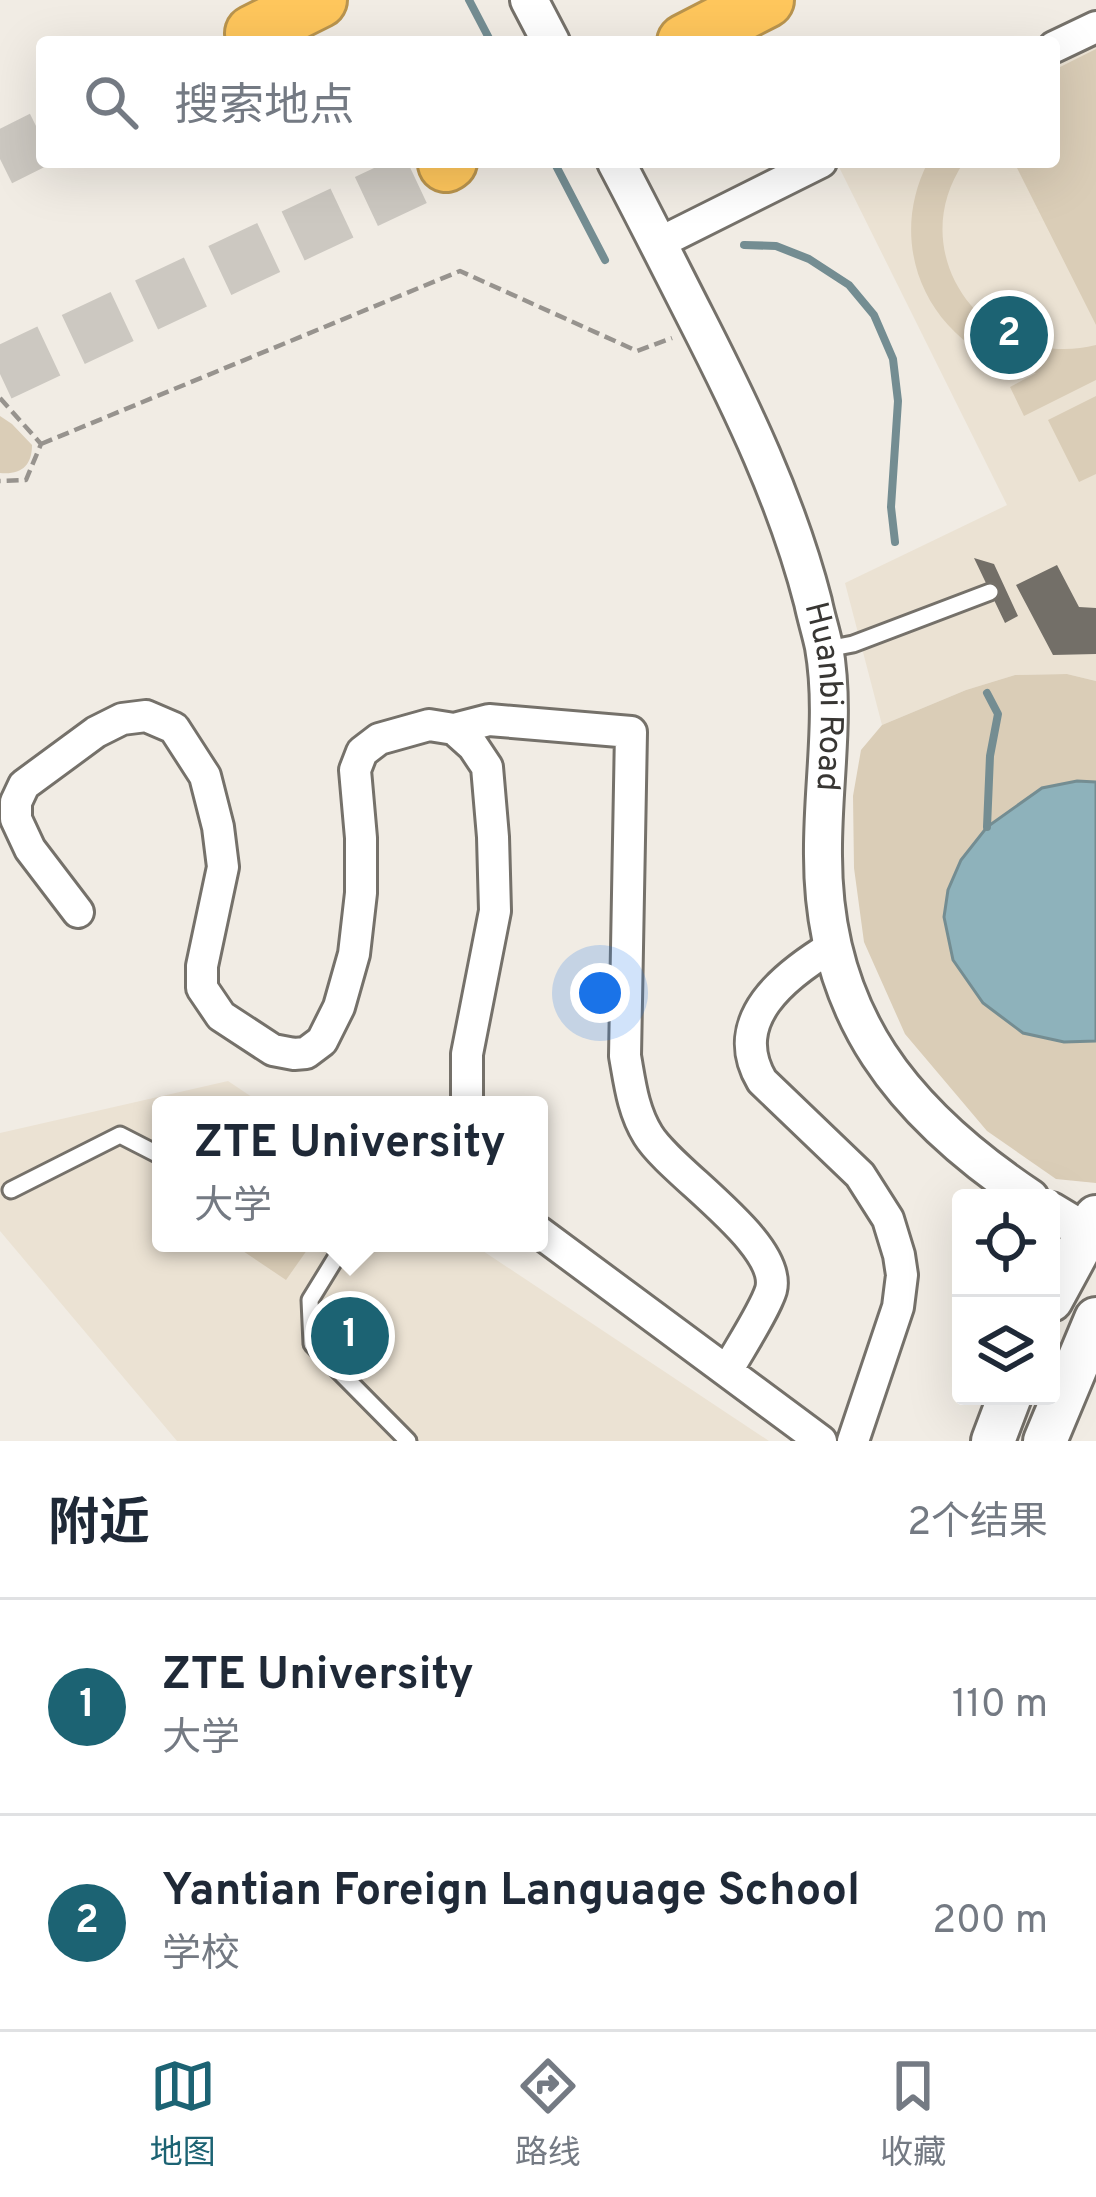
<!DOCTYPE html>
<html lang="zh">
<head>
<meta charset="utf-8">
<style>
	:root { --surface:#fff; --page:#f2f2f3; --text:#1f2937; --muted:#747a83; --line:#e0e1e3; --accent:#1c6373 }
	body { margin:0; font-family:Overpass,"Noto Sans SC",sans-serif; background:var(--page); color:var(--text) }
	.controls { position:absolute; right:36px; bottom:36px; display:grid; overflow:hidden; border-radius:12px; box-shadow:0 12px 48px #0002 }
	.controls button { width:108px; height:108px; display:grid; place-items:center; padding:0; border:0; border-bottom:3px solid var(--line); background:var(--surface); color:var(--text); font:60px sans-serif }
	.you { position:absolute; left:600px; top:993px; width:42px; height:42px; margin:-30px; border:9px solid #fff; border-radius:50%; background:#1a73e8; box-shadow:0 0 0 18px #1a73e833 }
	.badge { display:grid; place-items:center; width:78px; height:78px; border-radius:50%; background:var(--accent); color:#fff; font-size:39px; font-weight:700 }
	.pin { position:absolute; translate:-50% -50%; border:6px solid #fff; box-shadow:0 3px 12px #0006 }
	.popup { position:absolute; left:152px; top:1096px; width:396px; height:156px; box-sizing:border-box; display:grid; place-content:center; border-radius:12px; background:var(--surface); filter:drop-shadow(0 3px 9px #0005); font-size:39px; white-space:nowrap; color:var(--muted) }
	.popup b { font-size:45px; color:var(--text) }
	.popup::after { content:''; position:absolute; left:50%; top:100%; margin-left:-24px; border:24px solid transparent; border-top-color:var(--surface) }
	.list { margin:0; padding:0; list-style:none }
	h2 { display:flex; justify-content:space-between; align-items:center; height:156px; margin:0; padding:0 48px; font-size:51px }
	h2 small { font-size:39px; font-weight:400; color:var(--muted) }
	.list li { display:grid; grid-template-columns:78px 1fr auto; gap:36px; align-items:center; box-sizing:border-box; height:216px; padding:0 48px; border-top:3px solid var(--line) }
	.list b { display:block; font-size:45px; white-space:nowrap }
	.list p { margin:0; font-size:39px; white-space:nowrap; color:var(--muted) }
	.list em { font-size:39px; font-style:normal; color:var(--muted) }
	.icon { flex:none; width:66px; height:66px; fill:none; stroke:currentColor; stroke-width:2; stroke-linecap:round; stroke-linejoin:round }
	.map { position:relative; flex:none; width:1096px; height:1441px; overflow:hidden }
	.search { position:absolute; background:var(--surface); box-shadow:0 12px 48px #0002; left:36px; right:36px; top:36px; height:132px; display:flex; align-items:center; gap:30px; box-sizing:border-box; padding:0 42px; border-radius:12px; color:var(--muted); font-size:45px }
	.sheet { height:588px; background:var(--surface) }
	nav { display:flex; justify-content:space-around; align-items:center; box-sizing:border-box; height:168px; border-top:3px solid var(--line); background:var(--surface); font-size:33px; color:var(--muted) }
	nav a { display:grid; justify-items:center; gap:6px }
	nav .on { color:var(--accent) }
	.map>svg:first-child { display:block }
	.built { fill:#ebe2d3 }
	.green { fill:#dacdb7 }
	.water { fill:#8eb2bb; stroke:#748d92; stroke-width:3 }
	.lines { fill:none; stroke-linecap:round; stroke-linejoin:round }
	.stream { stroke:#748d92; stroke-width:8 }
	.building { fill:#736f68 }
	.motorway-tunnel { stroke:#ccc8c1; stroke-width:54; stroke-dasharray:54 27; stroke-linecap:butt }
	.service-casing { stroke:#75716a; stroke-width:21 }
	.minor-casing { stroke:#75716a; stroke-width:36 }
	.tertiary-casing { stroke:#75716a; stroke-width:42 }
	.secondary-casing { stroke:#75716a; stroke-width:48 }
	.motorway-casing { stroke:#b9944e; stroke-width:60 }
	.path { stroke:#97938e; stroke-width:4.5; stroke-dasharray:12 6; stroke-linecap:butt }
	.service { stroke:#fff; stroke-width:15 }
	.minor { stroke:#fff; stroke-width:30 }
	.tertiary { stroke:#fff; stroke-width:36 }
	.secondary { stroke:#fff; stroke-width:42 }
	.motorway { stroke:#fec65c; stroke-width:54 }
	.labels { text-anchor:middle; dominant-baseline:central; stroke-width:12; stroke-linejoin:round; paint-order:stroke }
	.street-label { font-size:33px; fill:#383633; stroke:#fef9f1 }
</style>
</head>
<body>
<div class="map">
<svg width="1096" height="1441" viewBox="0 0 1096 1441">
	<rect width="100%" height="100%" fill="#f1ece4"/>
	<path class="built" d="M 1096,38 L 1096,681 L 1067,674 L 1015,675 L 966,690 L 882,725 L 845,583 L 1007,505 L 838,165 L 843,162 L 1054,162 L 1054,59 Z
		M 228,1081 L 264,1105 L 161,1105 L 161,1243 L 471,1243 L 769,1441 L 177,1441 L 0,1231 L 0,1133 Z"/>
	<path class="green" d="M 1096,49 L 1096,325 L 1014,162 L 1054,162 L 1054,70 Z
		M 928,162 L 964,162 C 900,256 989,372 1096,345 L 1096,380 L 1024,416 L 1010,387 L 1036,373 C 937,355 881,254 928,162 Z
		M 1096,396 L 1096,474 L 1079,482 L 1048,420 Z
		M 0,416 L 12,424 L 32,445 C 32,466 21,475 0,473 Z
		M 1067,674 L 1096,681 L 1096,1183 L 1056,1179 L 987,1131 L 905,1034 L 864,942 L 854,868 L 853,796 L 861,750 L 882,725 L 966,690 L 1015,675 Z
		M 231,1243 L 312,1243 L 286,1280 Z"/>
	<path class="water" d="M 1077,781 L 1096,782 L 1096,1041 L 1064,1042 L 1023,1033 L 983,1003 L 953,960 L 944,917 L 948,890 L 961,860 L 987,827 L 1042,788 Z"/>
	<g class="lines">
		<path class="stream" d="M 469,0 L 491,42
			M 554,162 L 605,260
			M 744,245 L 776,246 L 809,259 L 849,285 L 874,315 L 893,359 L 898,401 L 891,507 L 895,542
			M 987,693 L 998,714 L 990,756 L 987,827"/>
	</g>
	<path class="building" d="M 974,558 L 994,564 L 1018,616 L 1005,623 Z
		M 1057,565 L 1079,607 L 1096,608 L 1096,654 L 1053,655 L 1016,585 Z"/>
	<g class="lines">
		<path class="motorway-tunnel" d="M 0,159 L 42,138
			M 0,374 L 446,164"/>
		<g class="service-casing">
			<path id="service" d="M 827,649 L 853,644 L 990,592
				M 11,1190 L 120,1135 L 161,1156
				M 345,1243 L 310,1300 L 312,1344 L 408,1441"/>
		</g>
		<g class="minor-casing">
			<path id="minor" d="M 1054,47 L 1096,27
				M 659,243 L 821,162
				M 454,729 L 489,720 L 631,732 L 625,1056 C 630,1084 633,1111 648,1135 C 671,1173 783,1243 771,1290 C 765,1310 738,1351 727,1371
				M 78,912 L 30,849 L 16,819 L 16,802 L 24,785 L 96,732 L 122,719 L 146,716 L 174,728 L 205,776 L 218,827 L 223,867 L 202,966 L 202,988 L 221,1016 L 273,1050 L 294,1054 L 306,1053 L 322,1041 L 339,1007 L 354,954 L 361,893 L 361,838 L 355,770 L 362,752 L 379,739 L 429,725 L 454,729 L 473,746 L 487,767 L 493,837 L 495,911 L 467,1054 L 467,1105
				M 833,946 C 785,975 726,1020 762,1081 L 860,1175 L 888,1219 L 899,1255 L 902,1275 L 898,1307 L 853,1441
				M 539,1232 L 821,1441"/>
		</g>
		<g class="tertiary-casing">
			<g id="tertiary">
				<path d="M 529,0 L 551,42"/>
				<path id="s1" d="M 616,162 C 643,213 669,265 695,316 C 742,408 787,501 813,602 C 816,617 821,632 824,647 C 836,715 822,787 823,856 C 823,1015 903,1113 1030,1198"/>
				<path d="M 1051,1211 L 1096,1238"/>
			</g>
		</g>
		<g class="secondary-casing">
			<path id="secondary" d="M 1051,1300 L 1096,1217
				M 993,1441 L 1010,1396
				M 1045,1441 L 1096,1319"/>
		</g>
		<g class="motorway-casing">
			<path id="motorway" d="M 253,33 L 319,0
				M 685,42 L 766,0
				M 446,164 L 449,162"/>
		</g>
		<path class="path" d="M 0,398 L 41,444 L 26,480 L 0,481
			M 41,444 L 460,271 L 637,351 L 672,338"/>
		<use href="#service" class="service"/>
		<use href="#minor" class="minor"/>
		<use href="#tertiary" class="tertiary"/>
		<use href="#secondary" class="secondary"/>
		<use href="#motorway" class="motorway"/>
	</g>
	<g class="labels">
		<g class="street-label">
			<text stroke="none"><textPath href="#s1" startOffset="579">Huanbi Road</textPath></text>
		</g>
	</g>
</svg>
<div class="controls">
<button><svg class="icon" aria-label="locate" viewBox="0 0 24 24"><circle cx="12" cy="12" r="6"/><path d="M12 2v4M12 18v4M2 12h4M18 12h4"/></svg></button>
<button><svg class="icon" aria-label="layers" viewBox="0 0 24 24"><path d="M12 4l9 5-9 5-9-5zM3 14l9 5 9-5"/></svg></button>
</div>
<div class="you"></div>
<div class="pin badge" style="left:350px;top:1336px">1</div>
<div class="popup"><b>ZTE University</b>大学</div>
<div class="pin badge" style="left:1009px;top:335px">2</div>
<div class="search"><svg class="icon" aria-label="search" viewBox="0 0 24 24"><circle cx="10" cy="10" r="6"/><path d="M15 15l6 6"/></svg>搜索地点</div>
</div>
<section class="sheet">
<h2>附近<small>2个结果</small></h2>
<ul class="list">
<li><span class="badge">1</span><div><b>ZTE University</b><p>大学</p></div><em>110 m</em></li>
<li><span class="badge">2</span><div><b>Yantian Foreign Language School</b><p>学校</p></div><em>200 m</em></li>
</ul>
</section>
<nav>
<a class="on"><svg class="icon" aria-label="map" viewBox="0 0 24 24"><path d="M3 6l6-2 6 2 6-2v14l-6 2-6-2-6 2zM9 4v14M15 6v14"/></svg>地图</a>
<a><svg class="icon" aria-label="directions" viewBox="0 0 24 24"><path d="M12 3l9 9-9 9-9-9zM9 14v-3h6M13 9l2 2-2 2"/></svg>路线</a>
<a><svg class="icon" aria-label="saved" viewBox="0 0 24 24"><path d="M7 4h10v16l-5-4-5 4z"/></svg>收藏</a>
</nav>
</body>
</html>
